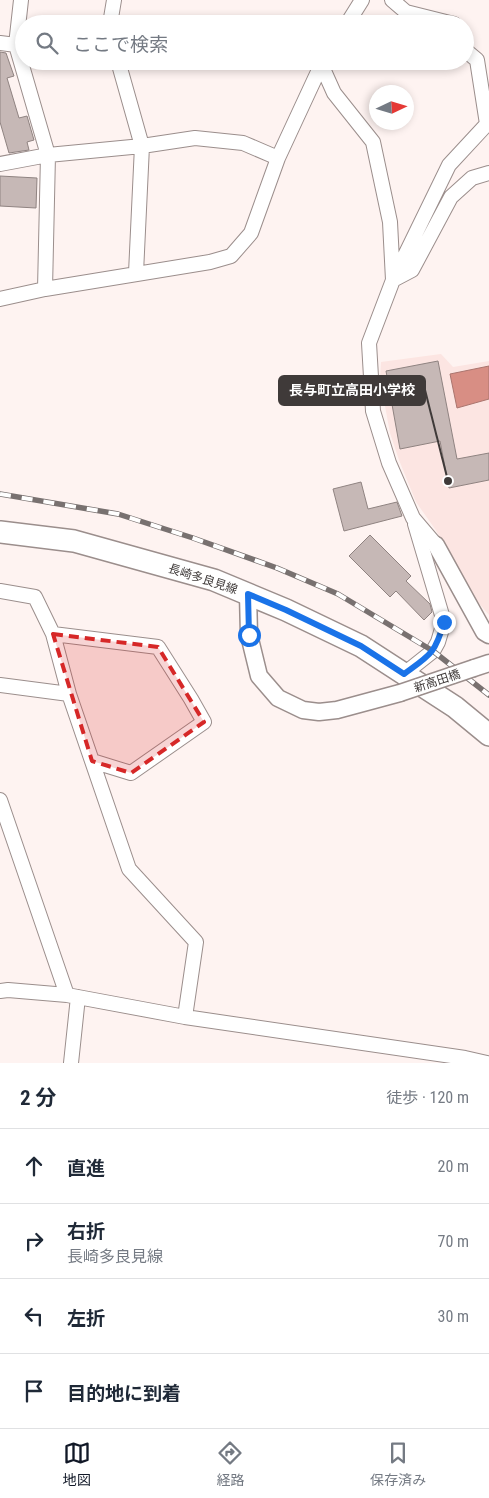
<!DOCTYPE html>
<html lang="ja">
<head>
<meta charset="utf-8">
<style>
	:root { --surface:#fff; --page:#f6f6f7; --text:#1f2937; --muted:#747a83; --line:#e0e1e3; --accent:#111827 }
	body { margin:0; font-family:"Roboto Condensed","Noto Sans JP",sans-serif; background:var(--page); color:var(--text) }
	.compass { position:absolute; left:369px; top:85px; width:45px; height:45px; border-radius:50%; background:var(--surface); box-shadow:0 2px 8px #0003; rotate:86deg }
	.stop { position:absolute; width:15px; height:15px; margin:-11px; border:4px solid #1a73e8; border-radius:50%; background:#fff }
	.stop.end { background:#1a73e8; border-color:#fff; box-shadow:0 1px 5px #0008 }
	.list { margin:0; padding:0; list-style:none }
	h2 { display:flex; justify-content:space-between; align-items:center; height:65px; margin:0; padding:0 20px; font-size:21px }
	h2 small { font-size:16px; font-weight:400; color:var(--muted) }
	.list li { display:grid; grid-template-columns:32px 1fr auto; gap:15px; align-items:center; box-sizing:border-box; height:75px; padding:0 20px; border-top:1px solid var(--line) }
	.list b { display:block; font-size:19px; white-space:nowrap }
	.list p { margin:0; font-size:16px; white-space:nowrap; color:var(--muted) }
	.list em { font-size:16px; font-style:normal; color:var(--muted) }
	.icon { flex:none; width:28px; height:28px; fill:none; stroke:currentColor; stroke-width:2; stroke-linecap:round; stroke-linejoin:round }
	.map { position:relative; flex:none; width:489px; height:1063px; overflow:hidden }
	.search { position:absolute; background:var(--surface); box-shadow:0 2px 8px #0003; left:15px; right:15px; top:15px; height:55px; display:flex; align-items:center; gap:12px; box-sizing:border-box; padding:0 18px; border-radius:28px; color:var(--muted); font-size:19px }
	.sheet { height:365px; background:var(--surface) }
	nav { display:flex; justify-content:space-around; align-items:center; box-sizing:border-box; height:70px; border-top:1px solid var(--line); background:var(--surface); font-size:14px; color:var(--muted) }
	nav a { display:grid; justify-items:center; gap:2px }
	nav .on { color:var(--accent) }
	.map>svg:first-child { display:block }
	.built { fill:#fce5e2 }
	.water { fill:#d88e84; stroke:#aa756e }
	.building { fill:#c6b8b6; stroke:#8f8381 }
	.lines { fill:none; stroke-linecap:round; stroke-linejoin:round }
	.minor-casing { stroke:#9b8e8c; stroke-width:16 }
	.tertiary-casing { stroke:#9b8e8c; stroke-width:19 }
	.primary-casing { stroke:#9b8e8c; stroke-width:24 }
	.minor { stroke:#fff; stroke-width:14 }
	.tertiary { stroke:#fff; stroke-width:16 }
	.primary { stroke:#fff; stroke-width:21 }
	.rail-casing { stroke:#787170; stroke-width:5.5 }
	.rail { stroke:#fff; stroke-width:4; stroke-dasharray:11; stroke-linecap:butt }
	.tertiary-bridge-casing { stroke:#9b8e8c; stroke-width:19; stroke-linecap:butt }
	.tertiary-bridge { stroke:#fff; stroke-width:16 }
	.route { stroke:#1a73e8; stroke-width:6 }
	.marked { fill:#d62828; fill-opacity:0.2; stroke:#d62828; stroke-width:4; stroke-dasharray:10 6; stroke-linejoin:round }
	.labels { text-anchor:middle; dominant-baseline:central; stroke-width:4; stroke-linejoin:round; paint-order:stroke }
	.street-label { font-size:12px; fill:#3f3a39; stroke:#fff }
	.leader { fill:none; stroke:#3f3a39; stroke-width:2 }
	.callout-dot { fill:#3f3a39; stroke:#fff; stroke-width:2 }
	.callout { fill:#3f3a39; stroke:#3f3a39; stroke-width:2 }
	.callout-label { font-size:14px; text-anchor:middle; font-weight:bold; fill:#fff }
</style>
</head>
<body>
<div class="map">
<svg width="489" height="1063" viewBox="0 0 489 1063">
	<rect width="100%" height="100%" fill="#fef3f1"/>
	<path class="built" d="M 441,354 L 453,367 L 489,361 L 489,615 L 477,601 L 435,529 L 416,502 L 399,460 L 390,433 L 380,379 L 381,362 Z"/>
	<path class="water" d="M 489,366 L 489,399 L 457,408 L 450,374 Z"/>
	<path class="building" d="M 0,52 L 6,53 L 14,76 L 7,78 L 19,118 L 27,116 L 34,140 L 27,142 L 29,150 L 9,153 L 0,122 Z
		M 0,176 L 37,178 L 36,208 L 0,206 Z
		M 438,361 L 457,459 L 489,453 L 489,480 L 449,488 L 440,441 L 400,449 L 386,371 Z
		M 361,482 L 368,509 L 397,502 L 402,516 L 344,531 L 333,489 Z
		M 370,535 L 411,576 L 406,581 L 430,604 L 432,612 L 424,620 L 396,591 L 390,597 L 349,556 Z"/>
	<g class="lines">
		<g class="minor-casing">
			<path id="minor" d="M 21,0 L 16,45 L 48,155 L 45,289
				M 392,0 L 406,12 L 454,24
				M 110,24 L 114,0
				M 347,24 L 362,0
				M 0,43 L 16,45 L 24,44
				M 118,61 L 142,146 L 136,273
				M 312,61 L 321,64 L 334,93 L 373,142 L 390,222 L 393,280 L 369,343 L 373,411 L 389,463 L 413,518 L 436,545
				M 0,164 L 48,155 L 142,146 L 195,138 L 243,143 L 278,158
				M 393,280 L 449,165 L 487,124 L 477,60 L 465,50
				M 393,280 L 412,270 L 451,197 L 472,178 L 489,173
				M 0,299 L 45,289 L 210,262 L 231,256 L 251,233 L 278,158 L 323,61
				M 0,591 L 35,597 L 53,634 L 69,694 L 129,869 L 196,942 L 185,1017
				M 53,634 L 158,647 L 191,699 L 204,722 L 131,773 L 92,761
				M 404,674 L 433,651 L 438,642 L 444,622 L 415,524
				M 0,685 L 69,694
				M 0,800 L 67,995
				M 0,991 L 8,990 L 67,995 L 185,1017 L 465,1058 L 487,1063
				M 71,1063 L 78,997"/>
		</g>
		<g class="tertiary-casing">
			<path id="tertiary" d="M 436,545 L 484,632 L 489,635
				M 248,594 L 249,635 L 259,676 L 278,698 L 303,710 L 319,712 L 337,710 L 400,693
				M 474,668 L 489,663"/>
		</g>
		<g class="primary-casing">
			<path id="primary" d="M 0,532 L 74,541 L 214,580 L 286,610 L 361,646 L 455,707 L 489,735"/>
		</g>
		<use href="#minor" class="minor"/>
		<use href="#tertiary" class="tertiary"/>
		<use href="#primary" class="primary"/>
		<g class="rail-casing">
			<path id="rail" d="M 0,494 L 118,514 L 193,538 L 277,568 L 338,594 L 433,651 L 489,695"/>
		</g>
		<use href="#rail" class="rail"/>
		<g class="tertiary-bridge-casing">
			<path id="tertiary-bridge" d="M 400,693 L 474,668"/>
		</g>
		<use href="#tertiary-bridge" class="tertiary-bridge"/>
	</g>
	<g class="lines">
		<path class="route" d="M 249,635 L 248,594 L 286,610 L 361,646 L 404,674 C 430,655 435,654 444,622"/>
	</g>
	<path class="marked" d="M 53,634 L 158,647 L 204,722 L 131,773 L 92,761 Z"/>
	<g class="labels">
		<g class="street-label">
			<text transform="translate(203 579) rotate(18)">長崎多良見線</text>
			<text transform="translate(437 681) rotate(-18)">新高田橋</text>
		</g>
	</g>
	<path class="leader" d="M448 481L425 390"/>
	<circle class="callout-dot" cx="448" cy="481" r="5"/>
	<rect class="callout" x="279" y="376" width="146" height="29" rx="5"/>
	<g class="callout-label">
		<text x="352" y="395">長与町立高田小学校</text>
	</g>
</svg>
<svg class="compass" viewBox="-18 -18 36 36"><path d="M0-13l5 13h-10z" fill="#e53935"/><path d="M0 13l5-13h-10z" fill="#747a83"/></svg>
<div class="stop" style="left:249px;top:635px"></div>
<div class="stop end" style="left:444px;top:622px"></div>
<div class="search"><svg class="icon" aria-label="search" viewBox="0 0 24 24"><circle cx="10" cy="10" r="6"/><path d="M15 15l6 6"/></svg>ここで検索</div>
</div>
<section class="sheet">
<h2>2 分<small>徒歩 · 120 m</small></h2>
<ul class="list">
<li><svg class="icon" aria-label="ahead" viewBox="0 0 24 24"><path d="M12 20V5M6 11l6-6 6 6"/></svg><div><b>直進</b></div><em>20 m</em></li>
<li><svg class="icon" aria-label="right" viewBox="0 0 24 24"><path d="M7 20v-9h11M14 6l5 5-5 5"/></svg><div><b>右折</b><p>長崎多良見線</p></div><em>70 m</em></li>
<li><svg class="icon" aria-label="left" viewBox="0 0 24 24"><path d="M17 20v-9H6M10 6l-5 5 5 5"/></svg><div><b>左折</b></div><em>30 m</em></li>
<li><svg class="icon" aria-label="arrive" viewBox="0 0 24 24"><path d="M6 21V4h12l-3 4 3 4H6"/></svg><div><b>目的地に到着</b></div></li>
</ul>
</section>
<nav>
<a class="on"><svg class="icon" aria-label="map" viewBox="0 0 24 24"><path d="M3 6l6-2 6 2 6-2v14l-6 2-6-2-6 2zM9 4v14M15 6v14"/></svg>地図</a>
<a><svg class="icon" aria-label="directions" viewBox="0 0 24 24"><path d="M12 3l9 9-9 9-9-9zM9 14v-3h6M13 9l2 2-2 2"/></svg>経路</a>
<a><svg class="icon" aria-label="saved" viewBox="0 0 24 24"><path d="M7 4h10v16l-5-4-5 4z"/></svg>保存済み</a>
</nav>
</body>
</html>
